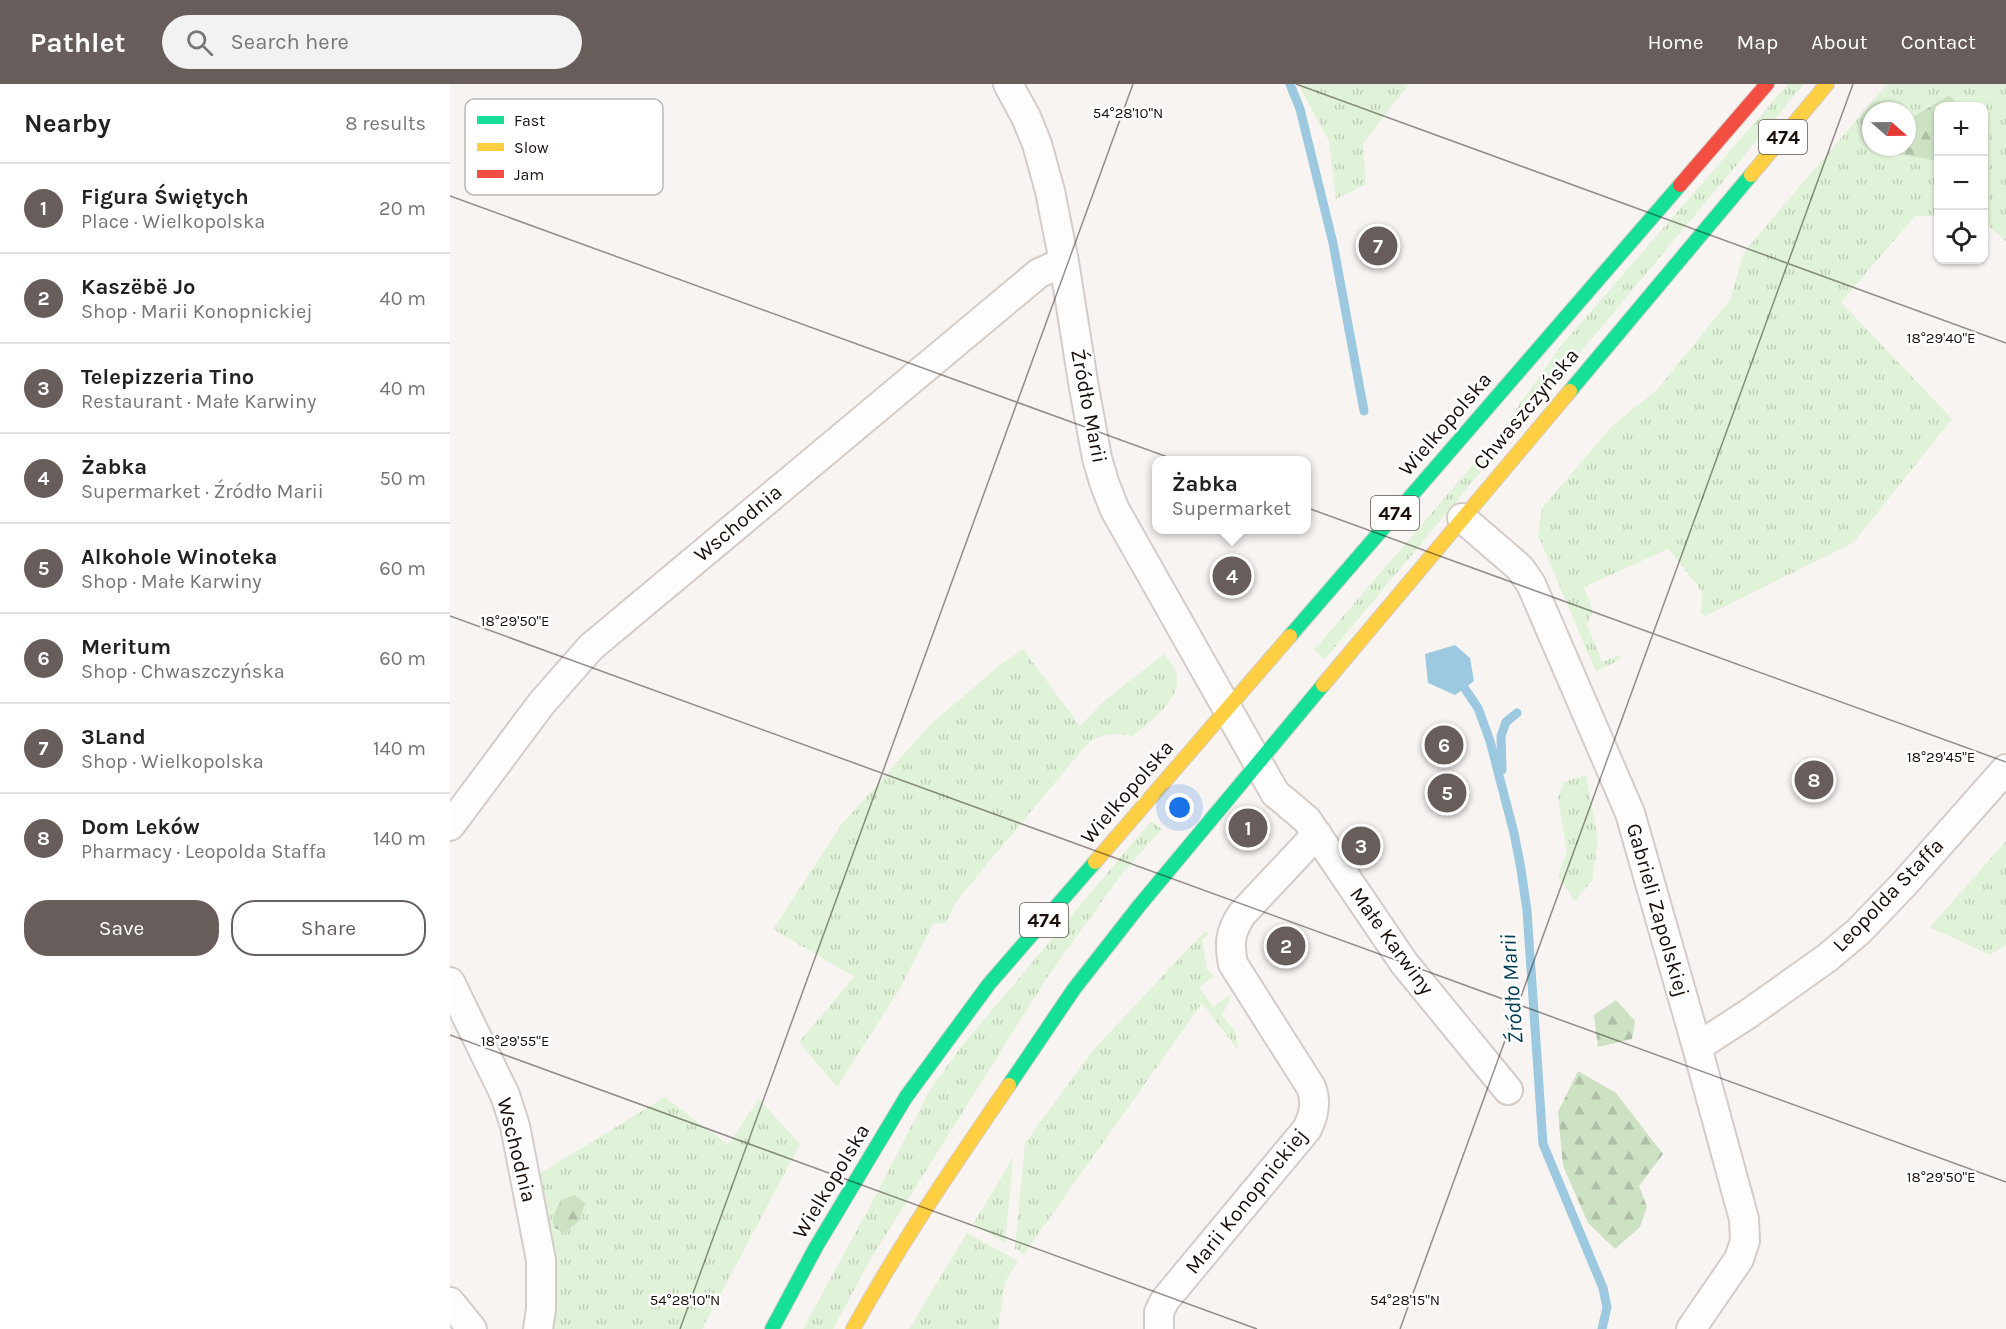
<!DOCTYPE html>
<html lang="en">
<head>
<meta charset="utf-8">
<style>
	:root { --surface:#fff; --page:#f2f2f2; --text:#222; --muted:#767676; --line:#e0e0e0; --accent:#675e5b }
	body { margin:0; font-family:Karla,sans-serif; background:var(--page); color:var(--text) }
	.controls { position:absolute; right:18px; top:18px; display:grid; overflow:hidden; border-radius:12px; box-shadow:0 2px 4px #0004 }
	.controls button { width:54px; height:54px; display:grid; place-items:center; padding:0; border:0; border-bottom:2px solid var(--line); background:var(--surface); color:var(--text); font:30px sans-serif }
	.compass { position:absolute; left:1412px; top:18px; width:54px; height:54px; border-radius:50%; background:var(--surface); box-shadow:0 2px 4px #0004; rotate:110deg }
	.you { position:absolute; left:730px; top:724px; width:21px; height:21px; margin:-15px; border:4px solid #fff; border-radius:50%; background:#1a73e8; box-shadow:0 0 0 9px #1a73e833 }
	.badge { display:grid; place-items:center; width:39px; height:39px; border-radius:50%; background:var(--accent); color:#fff; font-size:20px; font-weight:700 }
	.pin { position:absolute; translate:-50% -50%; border:3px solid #fff; box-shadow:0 2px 6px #0006 }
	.popup { position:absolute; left:702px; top:372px; width:159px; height:78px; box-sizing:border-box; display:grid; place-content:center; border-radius:12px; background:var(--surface); filter:drop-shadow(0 2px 4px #0005); font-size:20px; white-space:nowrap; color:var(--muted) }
	.popup b { font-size:22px; color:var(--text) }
	.popup::after { content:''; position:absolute; left:50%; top:100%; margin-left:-12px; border:12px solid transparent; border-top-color:var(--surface) }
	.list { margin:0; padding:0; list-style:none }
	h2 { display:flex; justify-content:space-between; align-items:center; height:78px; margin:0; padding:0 24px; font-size:26px }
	h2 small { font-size:20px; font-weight:400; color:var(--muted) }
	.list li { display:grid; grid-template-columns:39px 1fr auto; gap:18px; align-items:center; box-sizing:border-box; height:90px; padding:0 24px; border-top:2px solid var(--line) }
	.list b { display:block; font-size:22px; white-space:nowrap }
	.list p { margin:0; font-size:20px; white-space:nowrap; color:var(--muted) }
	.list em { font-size:20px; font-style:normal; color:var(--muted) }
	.actions { display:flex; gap:12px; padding:18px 24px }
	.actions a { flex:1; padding:14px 0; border:2px solid var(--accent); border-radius:24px; text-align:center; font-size:21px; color:var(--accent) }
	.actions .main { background:var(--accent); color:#fff }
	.icon { flex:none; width:33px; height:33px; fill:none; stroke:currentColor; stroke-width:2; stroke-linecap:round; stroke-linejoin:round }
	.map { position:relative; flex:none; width:1556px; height:1245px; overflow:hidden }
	header { display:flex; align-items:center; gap:36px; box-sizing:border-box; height:84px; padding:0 30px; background:var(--accent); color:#fff }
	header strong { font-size:28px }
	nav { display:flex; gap:33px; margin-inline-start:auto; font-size:21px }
	.search { width:420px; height:54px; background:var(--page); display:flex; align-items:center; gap:15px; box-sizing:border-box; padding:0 21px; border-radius:33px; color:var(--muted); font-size:22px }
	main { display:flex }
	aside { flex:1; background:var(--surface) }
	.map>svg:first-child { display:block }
	.grass { fill:url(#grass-tufts); fill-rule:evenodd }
	.forest { fill:url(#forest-firs) }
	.water { fill:#9cc9e0 }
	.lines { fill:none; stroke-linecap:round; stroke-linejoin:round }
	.stream { stroke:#9cc9e0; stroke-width:9 }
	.street-casing { stroke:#d4ccc8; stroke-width:32 }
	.fast-casing { stroke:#d4ccc8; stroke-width:16 }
	.slow-casing { stroke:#d4ccc8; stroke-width:16 }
	.jam-casing { stroke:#d4ccc8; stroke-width:16 }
	.street { stroke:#fefdfd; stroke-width:28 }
	.fast { stroke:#16e098; stroke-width:14 }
	.slow { stroke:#ffcf43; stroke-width:14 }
	.jam { stroke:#f24e42; stroke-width:14 }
	.ticks { fill:none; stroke:#190e09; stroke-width:1.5; stroke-opacity:0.45 }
	.labels { text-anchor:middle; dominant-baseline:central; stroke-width:5; stroke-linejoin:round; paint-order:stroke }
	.shield { fill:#fff; stroke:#5e5653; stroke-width:1.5 }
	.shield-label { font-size:20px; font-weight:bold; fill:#190e09 }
	.street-label { font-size:21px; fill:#190e09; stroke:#fff }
	.water-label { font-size:22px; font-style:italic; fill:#003d54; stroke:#fff }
	.key { fill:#fff; stroke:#bab7b5; stroke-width:1.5 }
	.key-label { font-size:16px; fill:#190e09 }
	.ticks-label { font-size:15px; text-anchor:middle; fill:#190e09; stroke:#fff; stroke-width:5; stroke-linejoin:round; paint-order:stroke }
</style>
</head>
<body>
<header>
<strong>Pathlet</strong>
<div class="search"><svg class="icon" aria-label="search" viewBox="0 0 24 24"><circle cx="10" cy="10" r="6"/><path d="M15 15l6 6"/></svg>Search here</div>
<nav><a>Home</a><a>Map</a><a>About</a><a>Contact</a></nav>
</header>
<main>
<aside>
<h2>Nearby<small>8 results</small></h2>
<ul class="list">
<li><span class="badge">1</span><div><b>Figura Świętych</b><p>Place · Wielkopolska</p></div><em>20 m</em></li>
<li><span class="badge">2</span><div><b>Kaszëbë Jo</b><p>Shop · Marii Konopnickiej</p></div><em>40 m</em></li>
<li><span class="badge">3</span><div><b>Telepizzeria Tino</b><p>Restaurant · Małe Karwiny</p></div><em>40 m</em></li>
<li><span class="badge">4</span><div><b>Żabka</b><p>Supermarket · Źródło Marii</p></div><em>50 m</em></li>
<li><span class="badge">5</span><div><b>Alkohole Winoteka</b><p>Shop · Małe Karwiny</p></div><em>60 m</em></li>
<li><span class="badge">6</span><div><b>Meritum</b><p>Shop · Chwaszczyńska</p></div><em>60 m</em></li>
<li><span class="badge">7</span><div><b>3Land</b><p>Shop · Wielkopolska</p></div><em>140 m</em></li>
<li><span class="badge">8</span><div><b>Dom Leków</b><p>Pharmacy · Leopolda Staffa</p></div><em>140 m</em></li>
</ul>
<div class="actions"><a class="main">Save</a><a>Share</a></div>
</aside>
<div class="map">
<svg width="1556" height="1245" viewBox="0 0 1556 1245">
	<defs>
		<pattern id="grass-tufts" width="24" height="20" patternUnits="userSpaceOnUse" patternTransform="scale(1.5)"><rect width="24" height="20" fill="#e0f2d8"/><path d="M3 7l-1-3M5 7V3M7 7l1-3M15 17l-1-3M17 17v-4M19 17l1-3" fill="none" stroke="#c0ceb8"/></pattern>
		<pattern id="forest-firs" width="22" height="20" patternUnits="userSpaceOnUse" patternTransform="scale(1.5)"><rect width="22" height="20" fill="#cde1c3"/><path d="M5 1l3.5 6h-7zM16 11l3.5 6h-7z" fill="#afc0a6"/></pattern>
	</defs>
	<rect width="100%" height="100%" fill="#f8f4f2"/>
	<path class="grass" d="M 848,0 L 959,0 L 913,60 L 916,100 L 886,115 L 879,57 Z
		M 1338,0 L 1354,0 L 875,575 L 864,566 L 1046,354 L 1111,262 Z
		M 1437,0 L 1556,0 L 1556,157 L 1534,138 L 1534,22 L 1488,22 L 1488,132 L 1465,132 L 1391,218 L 1502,335 L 1403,459 L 1255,532 L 1251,529 L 1252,510 L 1248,502 L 1218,465 L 1134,503 L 1143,527 L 1137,540 L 1152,578 L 1169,571 L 1171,575 L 1146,588 L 1088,451 L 1092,424 L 1163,341 L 1206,307 L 1280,216 L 1294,168 ZM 1421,27 L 1457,27 L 1457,63 L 1421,63 Z
		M 573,565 L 630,642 L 653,618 L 714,570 C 717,575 723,581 725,586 C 736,614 700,637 683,652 C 665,649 651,649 637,660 L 505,819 L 496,839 L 483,840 L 449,906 L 387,1003 L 349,958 L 404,893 L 323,845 L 392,740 L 480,641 L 550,581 Z
		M 1136,691 L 1148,756 L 1142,797 L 1125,817 L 1108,792 L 1117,767 L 1108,714 L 1114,698 Z
		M 701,737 L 712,745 L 671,791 L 598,892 L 420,1176 L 383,1245 L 353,1245 L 427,1109 L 480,1006 L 511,963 Z
		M 1556,757 L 1556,861 L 1540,871 L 1480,843 Z
		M 755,847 L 759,850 L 752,856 L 757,886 L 764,892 L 749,903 L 763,923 L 782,910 L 772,932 L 785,947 L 788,966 L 752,919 L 574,1170 L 565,1165 L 575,1059 L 644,965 Z
		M 215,1013 L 278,1061 L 309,1015 L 350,1060 L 252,1245 L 104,1245 L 107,1207 L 103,1160 L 89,1090 Z
		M 563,1074 L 555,1159 L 523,1140 Z
		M 517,1149 L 568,1177 L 555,1198 L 548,1245 L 459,1245 Z"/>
	<path class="forest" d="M 1499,11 L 1510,22 L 1488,22 L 1488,77 L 1445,69 L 1446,63 L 1457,63 L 1457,37 Z
		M 1166,916 L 1185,937 L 1182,955 L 1148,963 L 1144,931 Z
		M 1128,987 L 1166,1009 L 1213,1070 L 1189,1102 L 1197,1123 L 1190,1143 L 1165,1165 L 1138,1139 L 1113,1082 L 1108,1028 Z
		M 125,1111 L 135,1119 L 129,1137 L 116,1148 L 104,1144 L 103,1133 L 111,1116 Z"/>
	<path class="water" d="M 1005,561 L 1020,574 L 1024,597 L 1005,611 L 978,599 L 975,570 Z"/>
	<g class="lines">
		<path class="stream" d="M 840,0 L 850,25 L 883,159 L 914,327
			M 1009,596 L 1028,624 L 1040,657 L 1064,749 L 1071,785 L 1077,827 L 1093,1060 L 1153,1204 L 1157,1223 L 1152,1245
			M 1052,686 L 1051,652 L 1056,638 L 1067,629"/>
		<g class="street-casing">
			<path id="street" d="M 558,0 L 576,33 L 587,60 L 600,107 L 614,178 L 634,304 L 647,374 L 655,401 L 665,426 L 825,709 L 857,736 L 954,879 L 1058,1006
				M 1012,434 L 1070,484 L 1081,500 L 1180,729 L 1247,963 L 1294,1135 L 1295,1157 L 1289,1175 L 1241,1245
				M 0,742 L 91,620 L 141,563 L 589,189 L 614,178
				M 0,898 L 55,1011 L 65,1042 L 91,1176 L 91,1225 L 88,1245
				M 1247,963 L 1298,930 L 1377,874 L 1409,847 L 1455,799 L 1556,685
				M 0,1218 L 22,1245
				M 709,1245 L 709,1228 L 715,1216 L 857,1045 C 864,1031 867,1018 861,1003 L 783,880 C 779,859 780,848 792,830 L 867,750"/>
		</g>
		<g class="fast-casing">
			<path id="fast" d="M 1120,307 L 1301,91
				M 840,552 L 1230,101
				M 559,1001 L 624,905 L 689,822 L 873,601
				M 322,1245 L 366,1163 L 456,1013 L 539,900 L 645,778"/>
		</g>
		<g class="slow-casing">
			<path id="slow" d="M 1301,91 L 1377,0
				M 873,601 L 1120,307
				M 645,778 L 840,552
				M 403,1245 C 450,1160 504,1081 559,1001"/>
		</g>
		<g class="jam-casing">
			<path id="jam" d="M 1230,101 L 1317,0"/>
		</g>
		<use href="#street" class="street"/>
		<use href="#fast" class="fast"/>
		<use href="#slow" class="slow"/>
		<use href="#jam" class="jam"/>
	</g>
	<path class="ticks" d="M 846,0 L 1556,259M 0,112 L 1556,678M 0,532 L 1556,1098M 0,951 L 807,1245M 230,1245 L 683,0M 950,1245 L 1403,0"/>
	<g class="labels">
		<g class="shield">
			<rect x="1309" y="36" width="48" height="34" rx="4.5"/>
			<rect x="921" y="412" width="48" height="34" rx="4.5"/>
			<rect x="570" y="819" width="48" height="34" rx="4.5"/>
		</g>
		<g class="shield-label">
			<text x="1333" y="53">474</text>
			<text x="945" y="429">474</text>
			<text x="594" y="836">474</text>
		</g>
		<g class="street-label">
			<text transform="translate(639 322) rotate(79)">Źródło Marii</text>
			<text transform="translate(1076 325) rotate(-50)">Chwaszczyńska</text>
			<text transform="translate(995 340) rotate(-49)">Wielkopolska</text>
			<text transform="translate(288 439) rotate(-40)">Wschodnia</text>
			<text transform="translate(677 708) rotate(-49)">Wielkopolska</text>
			<text transform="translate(1438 811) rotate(-46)">Leopolda Staffa</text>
			<text transform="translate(1208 826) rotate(74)">Gabrieli Zapolskiej</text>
			<text transform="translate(942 857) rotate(54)">Małe Karwiny</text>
			<text transform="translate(67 1066) rotate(76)">Wschodnia</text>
			<text transform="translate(381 1097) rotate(-59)">Wielkopolska</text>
			<text transform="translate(796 1117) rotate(-51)">Marii Konopnickiej</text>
		</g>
		<g class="water-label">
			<text transform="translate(1062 905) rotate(-94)">Źródło Marii</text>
		</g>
	</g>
	<rect x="15" y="15" width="198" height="96" rx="9" class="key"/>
	<rect x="27" y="32" width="27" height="8" fill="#16e098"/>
	<rect x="27" y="59" width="27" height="8" fill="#ffcf43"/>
	<rect x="27" y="86" width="27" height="8" fill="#f24e42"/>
	<g class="key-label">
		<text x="64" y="42">Fast</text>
		<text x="64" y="69">Slow</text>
		<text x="64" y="96">Jam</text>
	</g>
	<g class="ticks-label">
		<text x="678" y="34">54°28'10"N</text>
		<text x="1491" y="259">18°29'40"E</text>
		<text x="65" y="542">18°29'50"E</text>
		<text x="1491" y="678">18°29'45"E</text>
		<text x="65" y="962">18°29'55"E</text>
		<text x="1491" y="1098">18°29'50"E</text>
		<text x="235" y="1221">54°28'10"N</text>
		<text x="955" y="1221">54°28'15"N</text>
	</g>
</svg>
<div class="controls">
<button>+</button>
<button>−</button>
<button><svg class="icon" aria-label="locate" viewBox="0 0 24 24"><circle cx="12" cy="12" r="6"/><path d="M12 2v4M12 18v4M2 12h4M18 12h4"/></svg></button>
</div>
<svg class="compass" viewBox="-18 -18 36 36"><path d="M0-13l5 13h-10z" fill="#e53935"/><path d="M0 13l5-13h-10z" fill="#767676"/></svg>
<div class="you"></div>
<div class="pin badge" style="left:798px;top:744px">1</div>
<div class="pin badge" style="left:836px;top:862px">2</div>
<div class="pin badge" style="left:911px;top:762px">3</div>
<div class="pin badge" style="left:782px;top:492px">4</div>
<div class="popup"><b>Żabka</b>Supermarket</div>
<div class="pin badge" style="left:997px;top:709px">5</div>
<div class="pin badge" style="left:994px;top:661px">6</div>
<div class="pin badge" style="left:928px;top:162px">7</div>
<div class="pin badge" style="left:1364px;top:696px">8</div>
</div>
</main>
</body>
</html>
